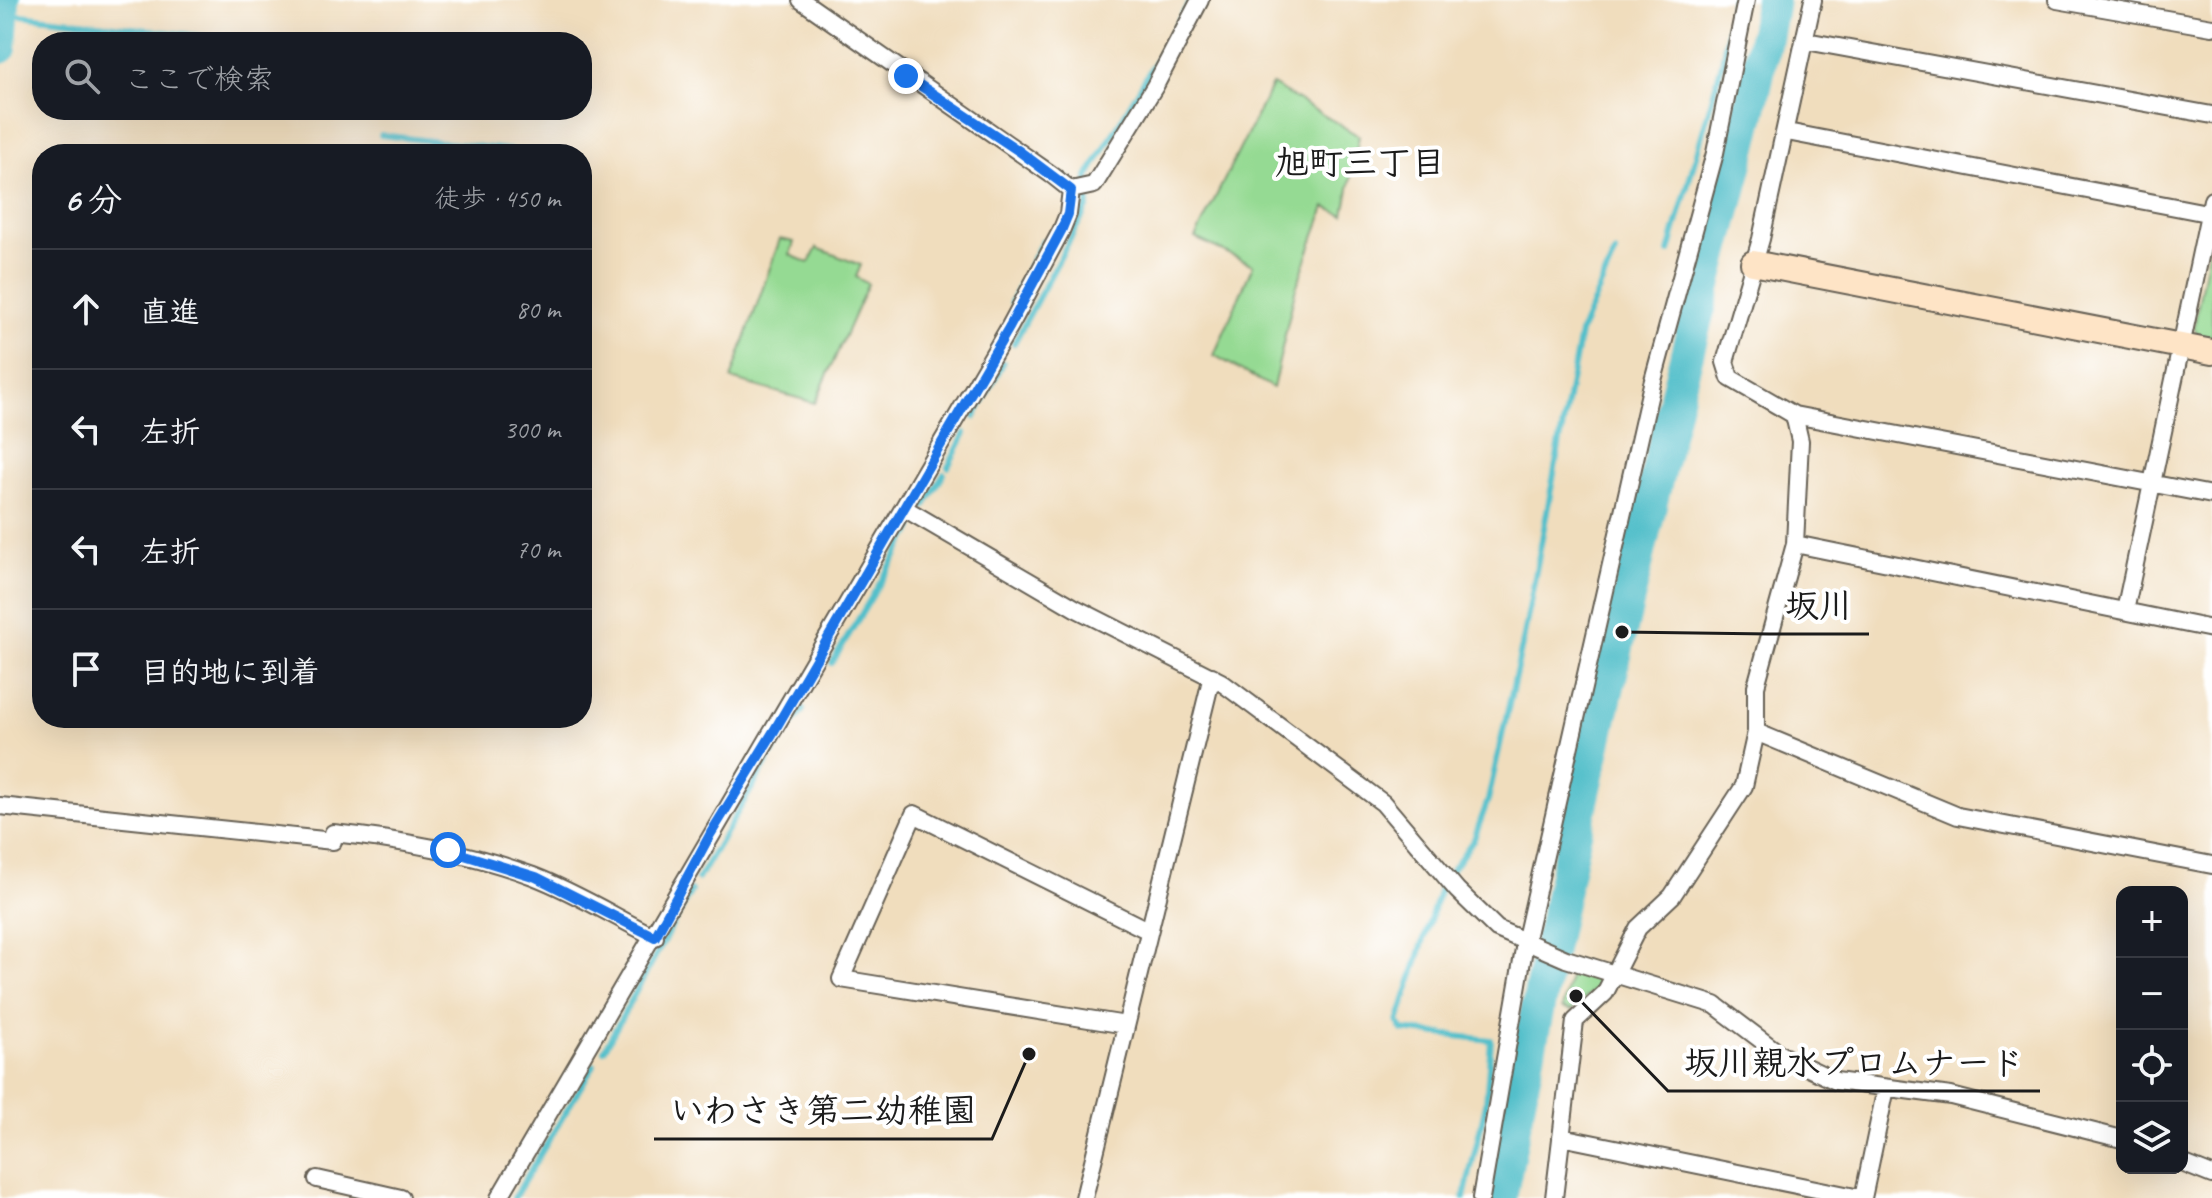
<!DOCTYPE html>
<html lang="ja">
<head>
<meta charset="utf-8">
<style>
	:root { --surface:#171b24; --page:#20242c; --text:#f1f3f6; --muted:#9ea1a6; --line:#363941 }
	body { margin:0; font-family:Caveat,"Klee One",sans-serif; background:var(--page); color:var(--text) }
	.controls { position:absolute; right:24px; bottom:24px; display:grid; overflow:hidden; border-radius:16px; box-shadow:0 8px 32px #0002 }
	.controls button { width:72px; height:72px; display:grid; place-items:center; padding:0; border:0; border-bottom:2px solid var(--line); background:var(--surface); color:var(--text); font:40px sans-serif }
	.stop { position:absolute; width:24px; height:24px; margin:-18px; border:6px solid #1a73e8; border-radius:50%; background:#fff }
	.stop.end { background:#1a73e8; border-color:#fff; box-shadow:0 2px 8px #0008 }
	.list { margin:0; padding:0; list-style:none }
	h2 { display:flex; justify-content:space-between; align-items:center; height:104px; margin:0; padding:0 32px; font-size:34px }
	h2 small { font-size:26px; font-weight:400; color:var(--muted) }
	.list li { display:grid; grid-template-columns:52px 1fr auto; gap:24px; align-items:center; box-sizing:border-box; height:120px; padding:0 32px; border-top:2px solid var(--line) }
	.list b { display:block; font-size:30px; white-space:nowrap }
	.list em { font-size:26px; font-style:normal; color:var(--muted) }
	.icon { flex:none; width:44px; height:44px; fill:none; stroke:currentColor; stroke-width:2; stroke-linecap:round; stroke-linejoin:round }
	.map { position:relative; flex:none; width:2212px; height:1198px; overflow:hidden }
	.search { position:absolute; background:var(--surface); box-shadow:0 8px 32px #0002; left:32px; top:32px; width:560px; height:88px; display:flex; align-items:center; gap:20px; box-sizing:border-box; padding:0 28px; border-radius:32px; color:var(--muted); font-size:30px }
	.panel { position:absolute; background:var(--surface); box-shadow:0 8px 32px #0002; left:32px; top:144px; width:560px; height:584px; border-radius:32px }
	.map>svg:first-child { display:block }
	.green { fill:#95da93; stroke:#587b58; stroke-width:2 }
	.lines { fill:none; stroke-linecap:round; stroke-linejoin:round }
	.stream { stroke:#52bfca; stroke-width:6 }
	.river { stroke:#52bfca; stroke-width:34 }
	.street-casing { stroke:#666054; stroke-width:20 }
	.secondary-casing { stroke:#666054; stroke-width:28 }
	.street { stroke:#fff; stroke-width:16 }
	.secondary { stroke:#fee4c6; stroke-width:24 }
	.route { stroke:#1a73e8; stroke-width:10 }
	.labels { text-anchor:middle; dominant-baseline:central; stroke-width:8; stroke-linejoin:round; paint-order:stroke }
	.neighbourhood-label { font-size:34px; font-weight:bold; fill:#1c1c1c; stroke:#fff }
	.leader { fill:none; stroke:#1c1c1c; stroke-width:3 }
	.callout-dot { fill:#1c1c1c; stroke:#fff; stroke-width:3 }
	.callout-label { font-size:34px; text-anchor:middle; font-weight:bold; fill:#1c1c1c; stroke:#fff; stroke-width:8; stroke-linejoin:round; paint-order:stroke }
</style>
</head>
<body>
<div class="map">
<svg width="2212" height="1198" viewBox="0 0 2212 1198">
	<rect width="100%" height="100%" fill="#fff"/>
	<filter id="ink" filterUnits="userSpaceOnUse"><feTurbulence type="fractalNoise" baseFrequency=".0125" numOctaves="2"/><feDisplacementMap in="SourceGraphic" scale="16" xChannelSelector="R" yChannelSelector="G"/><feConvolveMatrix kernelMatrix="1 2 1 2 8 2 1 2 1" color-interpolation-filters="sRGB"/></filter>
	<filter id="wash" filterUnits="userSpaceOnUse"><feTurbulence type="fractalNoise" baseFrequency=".006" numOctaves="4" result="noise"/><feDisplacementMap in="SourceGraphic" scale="32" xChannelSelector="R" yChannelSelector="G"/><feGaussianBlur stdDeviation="1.8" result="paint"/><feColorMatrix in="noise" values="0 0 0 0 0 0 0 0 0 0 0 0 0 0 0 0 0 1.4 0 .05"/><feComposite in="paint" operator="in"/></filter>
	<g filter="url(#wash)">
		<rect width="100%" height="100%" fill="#f0ddbd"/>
		<path class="green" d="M 1272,85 L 1359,136 L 1344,215 L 1325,207 L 1295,291 L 1273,388 L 1214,355 L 1253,265 L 1195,238 Z
			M 2212,229 L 2212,337 L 2198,335 L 2194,327 Z
			M 780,239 L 794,242 L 790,255 L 809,263 L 817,248 L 861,265 L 856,277 L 868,284 L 815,403 L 731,379 Z
			M 1572,969 L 1599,976 L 1600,984 L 1571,1011 L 1562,1008 Z"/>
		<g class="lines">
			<path class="stream" d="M 21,15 L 250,42
				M 381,135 L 524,152
				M 1669,252 L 1722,63 L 1732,0
				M 1011,302 L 1042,241
				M 1014,343 L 1088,206 L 1088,177 L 1191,0
				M 975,417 L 1003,363
				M 948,467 L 965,433
				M 924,507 L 944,474
				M 832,663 L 913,528
				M 698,879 L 778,744 L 803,710
				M 604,1050 L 691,891
				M 514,1198 L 594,1065
				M 1464,1198 L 1486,1104 L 1491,1040 L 1402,1030 L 1398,1022 L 1441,885 L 1474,839 L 1488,800 L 1524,636 L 1580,333 L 1615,253"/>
			<path class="river" d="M 0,47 L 3,0
				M 1500,1198 C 1550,935 1609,674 1672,414 C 1705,276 1748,140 1772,0"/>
		</g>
	</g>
	<g filter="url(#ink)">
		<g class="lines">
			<g class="street-casing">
				<path id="street" d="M 2057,0 L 2212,27
					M 1806,41 L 2212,115
					M 1787,132 L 2212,214
					M 1071,190 L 1094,185 L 1155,86 L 1200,0
					M 1794,415 L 2212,495
					M 904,508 L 1075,608 L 1221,682 L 1383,803 L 1457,890 L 1497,929 L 1566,959 L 1715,1005 L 1781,1055 L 1836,1081 L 1951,1096 L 2122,1139
					M 1795,544 L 2212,629
					M 2125,611 L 2212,200
					M 1756,732 L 1958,816 L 2212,865
					M 0,806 L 333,841
					M 333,833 C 402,840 468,852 533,876 C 575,892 615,917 655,937
					M 1126,1025 L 841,979 L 914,814 L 1149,931
					M 1561,1137 L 1860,1198
					M 2182,1163 L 2212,1175
					M 317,1179 L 401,1198
					M 499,1198 L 1010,326 L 1061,231 L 1068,214 L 1071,190 L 1052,175 L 801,0
					M 1084,1198 L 1212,676
					M 1481,1198 L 1525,943 L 1652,384 L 1715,153 L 1746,0
					M 1554,1198 L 1575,1021 L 1605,993 L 1638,928 L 1672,896 L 1744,786 L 1756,732 L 1756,686 L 1795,544 L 1800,441 L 1794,415 L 1730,378 L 1725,362 L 1761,239 L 1813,0
					M 1863,1198 L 1886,1088"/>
			</g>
			<g class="secondary-casing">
				<path id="secondary" d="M 1753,263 L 2212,352"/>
			</g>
			<use href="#street" class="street"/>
			<use href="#secondary" class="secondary"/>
		</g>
	</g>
	<g class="lines" filter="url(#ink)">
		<path class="route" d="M 448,850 L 536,877 L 655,937 L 711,833 L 774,731 L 1010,326 L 1061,231 L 1068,214 L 1071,190 L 1019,151 L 906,76"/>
	</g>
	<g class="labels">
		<g class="neighbourhood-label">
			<text x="1360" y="162">旭町三丁目</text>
		</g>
	</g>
	<path class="leader" d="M1622 632L1769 634H1869M1576 996L1668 1091H2040M1029 1054L992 1139H654"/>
	<g class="callout-dot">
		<circle cx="1622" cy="632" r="8"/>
		<circle cx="1576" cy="996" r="8"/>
		<circle cx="1029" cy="1054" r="8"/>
	</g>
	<g class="callout-label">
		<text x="1819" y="617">坂川</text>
		<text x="1854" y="1074">坂川親水プロムナード</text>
		<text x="823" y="1122">いわさき第二幼稚園</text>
	</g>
</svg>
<div class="controls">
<button>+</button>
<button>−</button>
<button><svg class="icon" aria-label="locate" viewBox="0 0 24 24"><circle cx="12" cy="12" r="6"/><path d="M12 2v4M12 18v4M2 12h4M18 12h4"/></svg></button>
<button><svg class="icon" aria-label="layers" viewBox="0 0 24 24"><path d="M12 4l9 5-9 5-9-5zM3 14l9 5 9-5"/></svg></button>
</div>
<div class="stop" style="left:448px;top:850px"></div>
<div class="stop end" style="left:906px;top:76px"></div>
<div class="search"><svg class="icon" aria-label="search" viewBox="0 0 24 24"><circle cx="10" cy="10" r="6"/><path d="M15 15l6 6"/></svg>ここで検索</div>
<section class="panel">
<h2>6 分<small>徒歩 · 450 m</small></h2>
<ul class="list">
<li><svg class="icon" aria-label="ahead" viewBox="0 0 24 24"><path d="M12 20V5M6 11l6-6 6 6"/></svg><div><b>直進</b></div><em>80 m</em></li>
<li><svg class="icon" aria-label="left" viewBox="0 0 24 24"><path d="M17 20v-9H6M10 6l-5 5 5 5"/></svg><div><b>左折</b></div><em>300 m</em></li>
<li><svg class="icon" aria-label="left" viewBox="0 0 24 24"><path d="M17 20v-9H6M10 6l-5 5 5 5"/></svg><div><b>左折</b></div><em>70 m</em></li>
<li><svg class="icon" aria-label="arrive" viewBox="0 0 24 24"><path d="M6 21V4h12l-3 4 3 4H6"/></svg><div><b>目的地に到着</b></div></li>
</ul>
</section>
</div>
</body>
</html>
